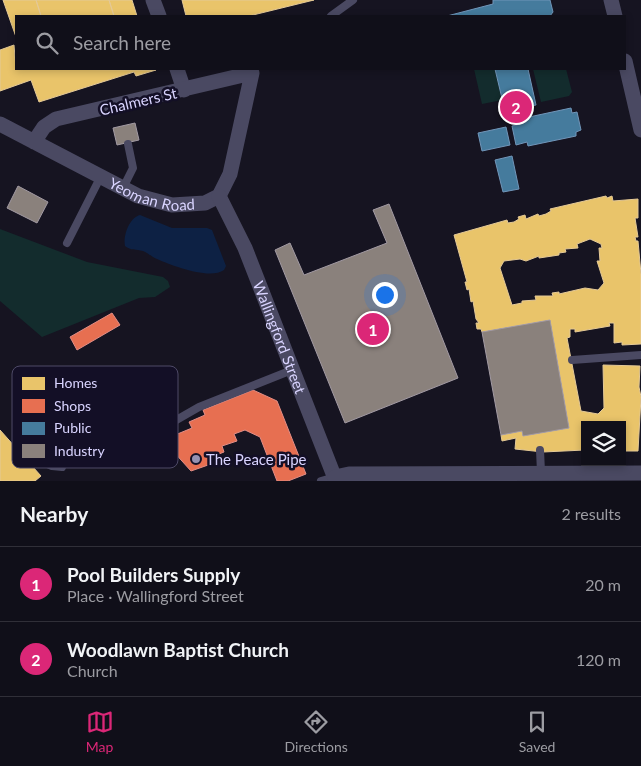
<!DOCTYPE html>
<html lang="en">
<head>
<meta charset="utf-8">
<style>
	:root { --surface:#100f19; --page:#191822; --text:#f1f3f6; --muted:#9c9ca2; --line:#302f38; --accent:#db2777 }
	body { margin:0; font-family:Lato,sans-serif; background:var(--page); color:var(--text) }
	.controls { position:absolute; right:15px; bottom:15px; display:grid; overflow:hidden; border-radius:0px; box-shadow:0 2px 8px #0003 }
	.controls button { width:45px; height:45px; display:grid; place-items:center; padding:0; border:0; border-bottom:1px solid var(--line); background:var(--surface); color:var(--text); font:25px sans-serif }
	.you { position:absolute; left:384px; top:294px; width:18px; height:18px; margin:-12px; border:4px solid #fff; border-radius:50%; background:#1a73e8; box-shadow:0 0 0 8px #1a73e833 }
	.badge { display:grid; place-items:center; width:32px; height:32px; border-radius:50%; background:var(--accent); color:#fff; font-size:16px; font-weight:700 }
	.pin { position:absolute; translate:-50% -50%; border:2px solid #fff; box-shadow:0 1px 5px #0006 }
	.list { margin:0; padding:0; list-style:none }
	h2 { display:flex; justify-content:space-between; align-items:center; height:65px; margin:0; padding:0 20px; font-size:21px }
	h2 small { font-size:16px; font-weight:400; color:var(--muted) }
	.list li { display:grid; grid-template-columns:32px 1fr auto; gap:15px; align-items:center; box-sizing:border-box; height:75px; padding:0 20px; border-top:1px solid var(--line) }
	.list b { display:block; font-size:19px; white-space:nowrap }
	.list p { margin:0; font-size:16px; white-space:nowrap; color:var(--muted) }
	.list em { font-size:16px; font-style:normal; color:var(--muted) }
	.icon { flex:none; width:28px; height:28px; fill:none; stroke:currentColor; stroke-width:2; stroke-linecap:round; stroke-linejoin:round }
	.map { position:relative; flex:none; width:641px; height:481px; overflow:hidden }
	.search { position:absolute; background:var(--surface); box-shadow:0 2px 8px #0003; left:15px; right:15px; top:15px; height:55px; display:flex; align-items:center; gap:12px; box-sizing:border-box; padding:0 18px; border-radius:0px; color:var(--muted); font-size:19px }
	.sheet { height:215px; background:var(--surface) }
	nav { display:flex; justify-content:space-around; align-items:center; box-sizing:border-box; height:70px; border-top:1px solid var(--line); background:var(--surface); font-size:14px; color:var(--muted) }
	nav a { display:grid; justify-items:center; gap:2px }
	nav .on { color:var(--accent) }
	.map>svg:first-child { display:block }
	.green { fill:#132c2d }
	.water { fill:#0d2144 }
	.homes { fill:#e9c46a; stroke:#e4c997; fill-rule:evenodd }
	.shops { fill:#e76f51; stroke:#e38d85 }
	.public { fill:#457b9d; stroke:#7196ba }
	.industry { fill:#8a817c; stroke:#a29aa3 }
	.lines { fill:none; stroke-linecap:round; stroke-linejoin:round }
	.lane { stroke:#4a4962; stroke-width:8 }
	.street { stroke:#4a4962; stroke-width:15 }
	.poi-dot { fill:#9591b1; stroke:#130f26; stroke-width:2 }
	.labels { text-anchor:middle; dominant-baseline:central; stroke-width:5; stroke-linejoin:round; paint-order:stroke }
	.street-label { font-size:15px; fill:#d9d4ff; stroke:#130f26 }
	.poi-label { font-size:15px; fill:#d9d4ff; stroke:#130f26; text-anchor:start }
	.key { fill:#130f26; stroke:#4e4a67; stroke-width:1 }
	.key-label { font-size:14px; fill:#d9d4ff }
</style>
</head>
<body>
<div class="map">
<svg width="641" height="481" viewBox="0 0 641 481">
	<rect width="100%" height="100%" fill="#161421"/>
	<path class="green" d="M 474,69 L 495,69 L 502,100 L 482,104 Z
		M 533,69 L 566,69 L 572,92 L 569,96 L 541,102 Z
		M 0,229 L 87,262 L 163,277 L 168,281 L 170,287 L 155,297 L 139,298 L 42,337 L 0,301 Z"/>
	<path class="water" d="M 140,215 L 172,228 L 207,228 L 212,230 L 226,266 L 224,270 C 210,280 173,266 157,259 C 152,257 148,253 143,251 C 136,249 131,251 125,246 C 123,236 129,218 140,215 Z"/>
	<path class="homes" d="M 3,0 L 36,0 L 41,16 L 16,16 L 16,37 Z
		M 36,0 L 109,0 L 114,16 L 41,16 Z
		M 109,0 L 132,0 L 137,16 L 114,16 Z
		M 182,0 L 314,0 L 249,16 L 186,16 Z
		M 14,45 L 16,69 L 156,70 L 136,76 L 134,72 L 39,102 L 31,80 L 0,91 L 0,50 Z
		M 606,196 L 607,198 L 612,196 L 613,201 L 638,199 L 638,218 L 635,218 L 638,237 L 635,237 L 636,241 L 638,241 L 641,274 L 641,344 L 622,345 L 622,342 L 614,343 L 614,323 L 609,323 L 610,326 L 575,332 L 575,329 L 570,329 L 570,337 L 567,338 L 581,411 L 598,414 L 604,408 L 603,365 L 640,366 L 639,387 L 641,397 L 638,451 L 622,451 L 622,425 L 585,425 L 585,450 L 543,452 L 515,449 L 516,438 L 502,441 L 501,435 L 522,431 L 523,436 L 569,428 L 550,320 L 482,332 L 481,329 L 477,329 L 476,323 L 479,323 L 476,319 L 473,301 L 471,302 L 469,289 L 467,290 L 465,282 L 467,282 L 454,235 L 507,220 L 508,223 L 514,222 L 519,219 L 518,217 L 525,215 L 526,219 L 538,214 L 539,216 L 546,214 L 551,211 L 550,209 ZM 590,239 L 601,244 L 602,248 L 599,248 L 600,261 L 597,261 L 604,283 L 598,290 L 585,288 L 559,294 L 559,292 L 552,293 L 553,296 L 535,296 L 536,300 L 522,301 L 522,303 L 512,305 L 500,268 L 504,261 L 520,259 L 526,261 L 539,256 L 539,258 L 559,255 L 559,253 L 566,252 L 565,249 L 578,248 L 577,244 Z
		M 0,430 L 41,476 L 35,481 L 0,481 Z"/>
	<path class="shops" d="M 112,313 L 120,325 L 77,350 L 70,337 Z
		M 253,390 L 277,401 L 306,474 L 288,481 L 277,481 L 260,437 L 245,430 L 234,434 L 237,441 L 222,446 L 224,452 L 209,458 L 211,464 L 191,471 L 163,440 L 192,428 L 189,422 L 205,415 L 203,410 Z"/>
	<path class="public" d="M 493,0 L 550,0 L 553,12 L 550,16 L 447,16 L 493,4 Z
		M 495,69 L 528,69 L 536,105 L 527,107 L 529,117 L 571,108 L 572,113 L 577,112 L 581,130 L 576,132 L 576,136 L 528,146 L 527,142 L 516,145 L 512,126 L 524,123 L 520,109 L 505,111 Z
		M 506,127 L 510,145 L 482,151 L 478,133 Z
		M 512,156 L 519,189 L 503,192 L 495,160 Z"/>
	<path class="industry" d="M 135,123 L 139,140 L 117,145 L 113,128 Z
		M 18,186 L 48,202 L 37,223 L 7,208 Z
		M 389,204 L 458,378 L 345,423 L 275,250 L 290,243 L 304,275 L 387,243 L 373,210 Z
		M 550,320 L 569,428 L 523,436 L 522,431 L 501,435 L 482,332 Z"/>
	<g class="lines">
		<path class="lane" d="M 331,16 L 353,0
			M 123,188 L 133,168 L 128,144
			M 67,243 L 101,176
			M 572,360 L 641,355
			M 27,429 L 29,446
			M 124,450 L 199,407 L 292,370
			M 540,450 L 541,472
			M 43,462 L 52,466 L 62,467
			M 321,481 L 335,477"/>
		<g class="street">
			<path d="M 153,0 L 159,16"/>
			<path d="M 611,0 L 615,16"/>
			<path d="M 625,61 L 641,130"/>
			<path d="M 177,69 L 184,90"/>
			<path id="s1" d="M 0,124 L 138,196 L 172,205 L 205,203 L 219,196 L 230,174 L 252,73 L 56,119 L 44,127 L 34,142"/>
			<path id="s2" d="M 219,196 L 245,248 L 336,481"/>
			<path d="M 335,477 L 349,474 L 641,473"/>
		</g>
	</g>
	<circle class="poi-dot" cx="196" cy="459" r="5"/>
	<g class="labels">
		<g class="street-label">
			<text transform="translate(138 101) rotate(-13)">Chalmers St</text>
			<text stroke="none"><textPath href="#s1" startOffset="169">Yeoman Road</textPath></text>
			<text stroke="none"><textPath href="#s2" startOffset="154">Wallingford Street</textPath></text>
		</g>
		<g class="poi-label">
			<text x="206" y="459">The Peace Pipe</text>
		</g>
	</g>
	<rect x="12" y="366" width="166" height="102" rx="8" class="key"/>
	<rect x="22" y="377" width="23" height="13" fill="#e9c46a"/>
	<rect x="22" y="399" width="23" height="14" fill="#e76f51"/>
	<rect x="22" y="422" width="23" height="13" fill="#457b9d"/>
	<rect x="22" y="444" width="23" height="14" fill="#8a817c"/>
	<g class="key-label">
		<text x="54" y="388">Homes</text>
		<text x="54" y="411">Shops</text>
		<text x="54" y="433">Public</text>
		<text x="54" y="456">Industry</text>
	</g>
</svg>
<div class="controls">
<button><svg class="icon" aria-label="layers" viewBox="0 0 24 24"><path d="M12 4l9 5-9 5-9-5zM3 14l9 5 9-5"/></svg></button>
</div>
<div class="you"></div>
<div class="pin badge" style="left:373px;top:329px">1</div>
<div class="pin badge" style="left:516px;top:107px">2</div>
<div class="search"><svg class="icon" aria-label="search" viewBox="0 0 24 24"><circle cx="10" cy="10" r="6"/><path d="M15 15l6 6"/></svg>Search here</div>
</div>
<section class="sheet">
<h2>Nearby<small>2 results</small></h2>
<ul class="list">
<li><span class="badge">1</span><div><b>Pool Builders Supply</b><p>Place · Wallingford Street</p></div><em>20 m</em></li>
<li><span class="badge">2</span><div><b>Woodlawn Baptist Church</b><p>Church</p></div><em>120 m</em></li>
</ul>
</section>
<nav>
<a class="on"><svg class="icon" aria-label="map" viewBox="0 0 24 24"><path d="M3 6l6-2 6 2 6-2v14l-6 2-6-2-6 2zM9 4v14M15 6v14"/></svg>Map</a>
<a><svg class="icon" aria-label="directions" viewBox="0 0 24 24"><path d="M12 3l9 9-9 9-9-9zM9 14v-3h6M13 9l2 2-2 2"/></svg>Directions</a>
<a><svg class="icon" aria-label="saved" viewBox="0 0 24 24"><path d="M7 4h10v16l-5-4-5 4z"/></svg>Saved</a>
</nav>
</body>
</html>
